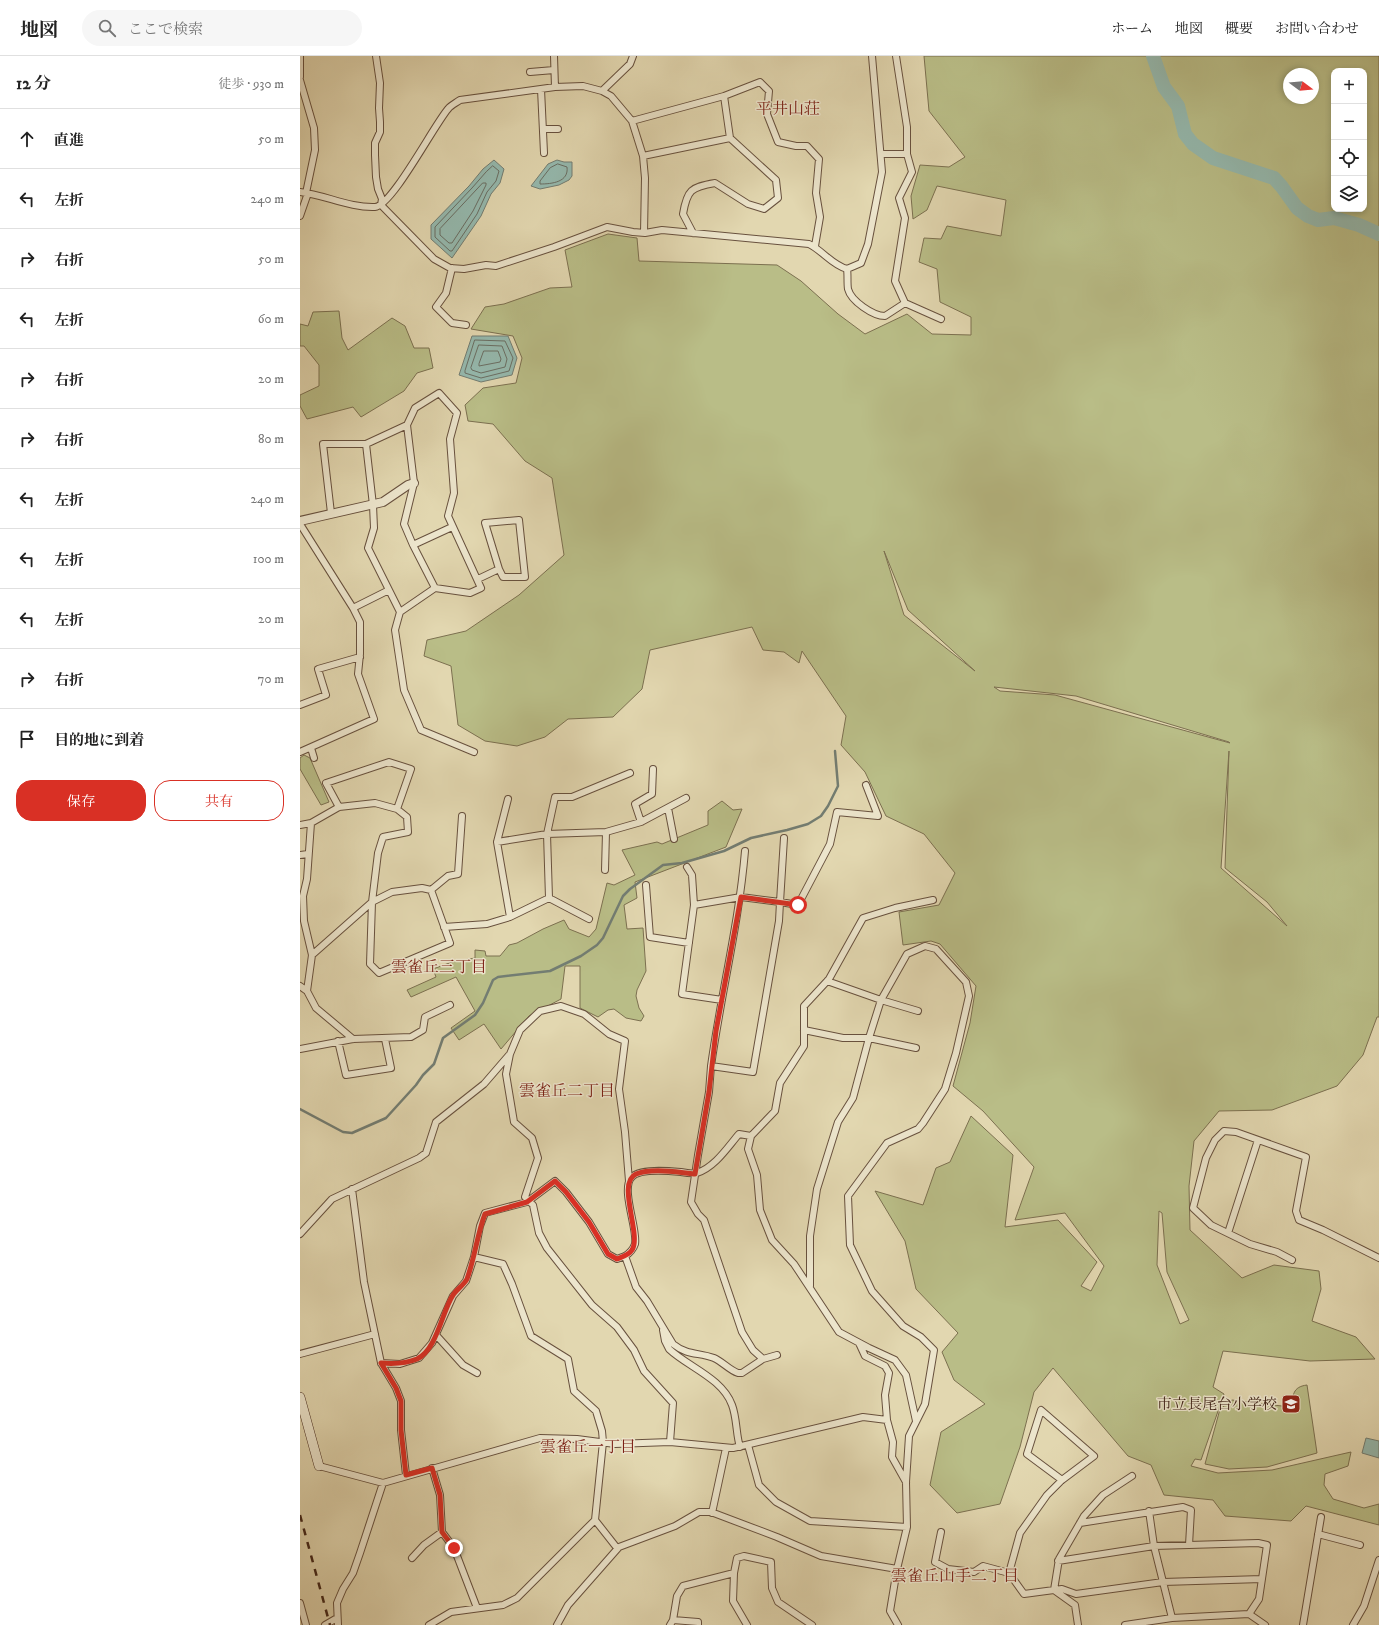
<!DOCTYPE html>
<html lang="ja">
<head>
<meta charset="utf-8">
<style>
	:root { --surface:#fff; --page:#f6f6f6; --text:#222; --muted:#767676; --line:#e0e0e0; --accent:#d93025 }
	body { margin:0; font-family:"IM FELL DW Pica","Noto Serif JP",serif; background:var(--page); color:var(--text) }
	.controls { position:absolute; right:12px; top:12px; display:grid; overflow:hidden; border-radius:8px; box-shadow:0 2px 6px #0003 }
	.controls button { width:36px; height:36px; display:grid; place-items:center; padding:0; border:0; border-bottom:1px solid var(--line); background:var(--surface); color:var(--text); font:20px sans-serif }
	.compass { position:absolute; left:983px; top:12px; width:36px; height:36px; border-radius:50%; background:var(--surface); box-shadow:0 2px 6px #0003; rotate:106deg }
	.stop { position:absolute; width:12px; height:12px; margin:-9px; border:3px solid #d93025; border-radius:50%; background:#fff }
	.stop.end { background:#d93025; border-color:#fff; box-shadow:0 1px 4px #0008 }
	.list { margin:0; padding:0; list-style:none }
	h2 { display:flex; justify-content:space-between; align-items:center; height:52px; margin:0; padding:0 16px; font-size:17px }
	h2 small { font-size:13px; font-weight:400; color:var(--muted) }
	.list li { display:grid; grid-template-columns:26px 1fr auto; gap:12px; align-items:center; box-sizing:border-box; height:60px; padding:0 16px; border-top:1px solid var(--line) }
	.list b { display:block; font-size:15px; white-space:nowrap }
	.list em { font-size:13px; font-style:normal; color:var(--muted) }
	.actions { display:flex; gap:8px; padding:12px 16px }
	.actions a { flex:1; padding:9px 0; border:1px solid var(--accent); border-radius:16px; text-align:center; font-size:14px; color:var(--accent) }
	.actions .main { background:var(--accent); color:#fff }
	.icon { flex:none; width:22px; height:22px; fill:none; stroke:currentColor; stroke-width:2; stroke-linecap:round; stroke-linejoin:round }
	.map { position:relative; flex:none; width:1079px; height:1569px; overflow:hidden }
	header { display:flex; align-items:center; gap:24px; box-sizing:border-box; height:56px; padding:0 20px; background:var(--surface); border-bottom:1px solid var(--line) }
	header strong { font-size:19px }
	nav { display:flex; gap:22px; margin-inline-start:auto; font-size:14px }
	.search { width:280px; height:36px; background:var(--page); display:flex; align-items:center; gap:10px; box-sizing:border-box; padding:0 14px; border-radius:22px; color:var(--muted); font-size:15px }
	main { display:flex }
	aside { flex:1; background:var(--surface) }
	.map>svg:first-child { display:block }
	.green { fill:#b9bd87; stroke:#7c7050; fill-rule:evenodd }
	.water { fill:#95b9ae; stroke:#737d72 }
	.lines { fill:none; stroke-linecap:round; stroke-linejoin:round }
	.shore { stroke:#6a6e63; stroke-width:1 }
	.stream { stroke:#737d72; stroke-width:2.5 }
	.river { stroke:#95b9ae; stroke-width:14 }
	.minor-casing { stroke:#68513e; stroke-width:8 }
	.tertiary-casing { stroke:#68513e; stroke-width:10 }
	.secondary-casing { stroke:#402418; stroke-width:10 }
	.minor { stroke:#ece5cc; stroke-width:6 }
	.tertiary { stroke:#ece5cc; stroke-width:8 }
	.secondary { stroke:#ece5cc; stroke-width:9 }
	.rail { stroke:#402418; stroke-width:2.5; stroke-dasharray:7 7; stroke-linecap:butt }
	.route { stroke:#d93025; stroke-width:5 }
	.labels { text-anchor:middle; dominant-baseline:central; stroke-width:3; stroke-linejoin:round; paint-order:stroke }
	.poi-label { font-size:15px; fill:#402418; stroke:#ece5cc; text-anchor:end }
	.neighbourhood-label { font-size:16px; fill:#7a1f14; stroke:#ece5cc }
</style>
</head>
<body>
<header>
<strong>地図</strong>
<div class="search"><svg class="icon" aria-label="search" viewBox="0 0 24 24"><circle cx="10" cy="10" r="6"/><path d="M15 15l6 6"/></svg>ここで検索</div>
<nav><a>ホーム</a><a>地図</a><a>概要</a><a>お問い合わせ</a></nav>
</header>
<main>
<aside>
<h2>12 分<small>徒歩 · 930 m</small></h2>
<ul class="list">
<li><svg class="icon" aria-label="ahead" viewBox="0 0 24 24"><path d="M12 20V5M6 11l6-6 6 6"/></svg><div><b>直進</b></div><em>50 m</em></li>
<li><svg class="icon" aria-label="left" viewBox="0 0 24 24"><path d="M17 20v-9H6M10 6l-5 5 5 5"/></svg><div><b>左折</b></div><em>240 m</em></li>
<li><svg class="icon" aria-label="right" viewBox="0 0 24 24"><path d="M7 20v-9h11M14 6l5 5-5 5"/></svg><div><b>右折</b></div><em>50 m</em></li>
<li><svg class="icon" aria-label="left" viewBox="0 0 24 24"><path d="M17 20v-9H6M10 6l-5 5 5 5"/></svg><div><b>左折</b></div><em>60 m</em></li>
<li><svg class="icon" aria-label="right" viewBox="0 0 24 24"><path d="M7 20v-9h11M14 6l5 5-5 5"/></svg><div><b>右折</b></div><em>20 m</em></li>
<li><svg class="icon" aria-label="right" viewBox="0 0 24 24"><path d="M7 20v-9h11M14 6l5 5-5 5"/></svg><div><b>右折</b></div><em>80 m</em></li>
<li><svg class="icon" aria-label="left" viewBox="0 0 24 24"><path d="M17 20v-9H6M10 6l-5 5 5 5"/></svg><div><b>左折</b></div><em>240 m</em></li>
<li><svg class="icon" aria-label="left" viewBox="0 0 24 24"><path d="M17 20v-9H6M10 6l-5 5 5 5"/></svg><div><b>左折</b></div><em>100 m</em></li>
<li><svg class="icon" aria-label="left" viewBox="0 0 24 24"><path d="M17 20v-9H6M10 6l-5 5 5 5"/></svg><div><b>左折</b></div><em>20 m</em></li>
<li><svg class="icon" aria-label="right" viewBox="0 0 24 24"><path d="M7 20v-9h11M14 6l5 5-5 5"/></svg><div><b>右折</b></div><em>70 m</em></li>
<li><svg class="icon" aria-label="arrive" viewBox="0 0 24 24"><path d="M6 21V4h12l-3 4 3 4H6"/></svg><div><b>目的地に到着</b></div></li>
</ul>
<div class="actions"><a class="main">保存</a><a>共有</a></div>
</aside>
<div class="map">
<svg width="1079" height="1569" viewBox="0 0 1079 1569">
	<rect width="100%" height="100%" fill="#e2d7b0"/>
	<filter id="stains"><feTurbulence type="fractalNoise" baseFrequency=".005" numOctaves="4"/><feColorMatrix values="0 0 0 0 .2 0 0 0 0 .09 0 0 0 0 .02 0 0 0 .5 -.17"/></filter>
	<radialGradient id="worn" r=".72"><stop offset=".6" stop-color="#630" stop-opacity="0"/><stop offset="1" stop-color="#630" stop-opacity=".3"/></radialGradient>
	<path class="green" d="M 624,0 L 1079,0 L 1079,961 L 1077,961 L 1063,999 L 1037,1030 L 972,1054 L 919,1055 L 894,1085 L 889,1130 L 890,1174 L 942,1222 L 974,1209 L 1019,1215 L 1021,1233 L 1012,1265 L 1056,1281 L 1075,1303 L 1010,1305 L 923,1295 L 913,1331 L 924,1338 L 901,1404 L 895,1403 L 891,1410 L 918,1417 L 972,1414 L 1051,1396 L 1048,1410 L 1025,1418 L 1024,1429 L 1033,1443 L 1064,1452 L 1079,1448 L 1079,1469 L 1006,1450 L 991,1465 L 925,1460 L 913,1444 L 864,1439 L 851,1409 L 828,1400 L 753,1312 L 734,1336 L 720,1391 L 700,1448 L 657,1457 L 630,1429 L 641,1376 L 685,1348 L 654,1324 L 642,1296 L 658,1277 L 616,1233 L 605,1185 L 575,1135 L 623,1149 L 636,1112 L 650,1106 L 671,1060 L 713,1099 L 705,1171 L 758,1164 L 797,1206 L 781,1230 L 791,1235 L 804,1210 L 765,1157 L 715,1164 L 734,1111 L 683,1055 L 653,1030 L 670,967 L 676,930 L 640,888 L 631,885 L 603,889 L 599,856 L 639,849 L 655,817 L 624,778 L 586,760 L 565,716 L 541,689 L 546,660 L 502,595 L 499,607 L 484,596 L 463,594 L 452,571 L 350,594 L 342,633 L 313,661 L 268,663 L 245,681 L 217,690 L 185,685 L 158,669 L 151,610 L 124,600 L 127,584 L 166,575 L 219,539 L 264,499 L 252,422 L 225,405 L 193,368 L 168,365 L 165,349 L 183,332 L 216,327 L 222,302 L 213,280 L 171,273 L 185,251 L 204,248 L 250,232 L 272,231 L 265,194 L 308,178 L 337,182 L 339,205 L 477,209 L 501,225 L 538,258 L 565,278 L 607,258 L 632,278 L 671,279 L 671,261 L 640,246 L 637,213 L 619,206 L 624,182 L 641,183 L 647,170 L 701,180 L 706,144 L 637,130 L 627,154 L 613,163 L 611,140 L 620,109 L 649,111 L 665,101 L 629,55 ZM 1034,15 L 1064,15 L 1064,153 L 1034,153 ZM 989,18 L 1013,18 L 1013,42 L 989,42 ZM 584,495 L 608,554 L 675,615 L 604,559 ZM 694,631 L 776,640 L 929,686 L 930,687 L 755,639 L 700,635 ZM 929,695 L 925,812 L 967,846 L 987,870 L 921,812 ZM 859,1155 L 862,1157 L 867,1216 L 889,1264 L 880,1268 L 857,1209 Z
		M 39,255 L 42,282 L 48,294 L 92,262 L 105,270 L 114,292 L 129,292 L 133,312 L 117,317 L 104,335 L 61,361 L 53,351 L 7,363 L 0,350 L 0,339 L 19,330 L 19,309 L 4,290 L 0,290 L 0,268 L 8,270 L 13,256 Z
		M 4,699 L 10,702 L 29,746 L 21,749 L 0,713 L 0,702 Z
		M 422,745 L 433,754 L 442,753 L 426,791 L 335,826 L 337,842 L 324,849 L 327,873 L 343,872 L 346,915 L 337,934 L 336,940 L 339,952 L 344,960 L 341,965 L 326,962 L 314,953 L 308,954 L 298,961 L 280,952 L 280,910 L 265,910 L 261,943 L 229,960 L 201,993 L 184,968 L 159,984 L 151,972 L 175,955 L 156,921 L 111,941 L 107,934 L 136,921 L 133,913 L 152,906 L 175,902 L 175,894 L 185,895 L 186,900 L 200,900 L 209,889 L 217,887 L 243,873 L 264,864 L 269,873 L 289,881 L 296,873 L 307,827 L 314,829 L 335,819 L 322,794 L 357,786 L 362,788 L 408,769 L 408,755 Z
		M 1007,1329 L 1017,1397 L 967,1411 L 929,1413 L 905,1408 L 920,1353 L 932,1344 L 990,1351 C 994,1339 992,1331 1007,1329 Z"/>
	<path class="water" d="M 194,104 L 204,113 L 200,127 L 191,138 L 181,160 L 152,202 L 131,183 L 131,169 L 169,130 L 183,113 Z
		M 257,104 L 264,106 L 272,106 L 272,120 L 269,124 L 259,129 L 240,133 L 231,130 L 248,108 Z
		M 172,280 L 208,280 L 217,302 L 212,319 L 181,326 L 159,319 Z
		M 1066,1382 L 1079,1385 L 1079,1402 L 1062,1397 Z"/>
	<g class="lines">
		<path class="shore" d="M 258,108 L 267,111 C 269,126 252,128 240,128 L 240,125 L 250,112 Z
			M 193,110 L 199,115 L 196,125 L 187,136 L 177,158 L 152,195 L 150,195 L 135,181 L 135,171 L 172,132 L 186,116 Z
			M 183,127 L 186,127 L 186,129 L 173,155 L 152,187 L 149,187 L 140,179 L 140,173 Z
			M 175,284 L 205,285 L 213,302 L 209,315 L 181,322 L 165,317 L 165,315 Z
			M 179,289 L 202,290 L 207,303 L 205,311 L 181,317 L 172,314 L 171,312 Z
			M 184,295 L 198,295 L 201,303 L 200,306 L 179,310 L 179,308 Z"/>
		<path class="stream" d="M 0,1053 L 43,1076 L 52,1077 L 86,1062 L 116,1029 L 123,1019 L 134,1008 L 143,982 L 175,959 L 183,947 L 193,924 L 198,921 L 250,915 L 281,900 L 297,889 L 303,882 L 323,840 L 330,833 L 363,809 L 382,807 L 424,795 L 451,782 L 487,774 L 508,768 L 521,760 L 528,750 L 538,730 L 535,695"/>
		<path class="river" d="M 853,0 L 864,31 L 878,50 L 885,78 L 893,88 L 913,102 L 974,122 L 982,131 L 997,152 L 1008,160 L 1018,164 L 1034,162 L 1059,169 L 1079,178"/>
		<g class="minor-casing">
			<path id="minor" d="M 0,0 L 0,21
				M 76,0 L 80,27 L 79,52 L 80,66 L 80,76 L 75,87 L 75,99 L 76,121 L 78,133 L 82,143 L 81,149 L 134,203 L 150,212 L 164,213 L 186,209 L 196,210 L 254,191 L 307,171 L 333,176 L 345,177 L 362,174 L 509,188 C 523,195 532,209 547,213 C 548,219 547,227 548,233 C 551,245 573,260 585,260 L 605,247 L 641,263
				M 254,0 L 255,31
				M 596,0 L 607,71 L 607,98 L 612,116 L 599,142 L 605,162 L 595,225 L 605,247
				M 230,16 L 254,14
				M 0,24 L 14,72 L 15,94 L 6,137
				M 241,33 L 244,97
				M 302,35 L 330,8 L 333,0
				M 424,40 L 430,82
				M 332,65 L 424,40 L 460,26 L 469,35 L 467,58 L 478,86 L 496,90 L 507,90 L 519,103 L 516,137 L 520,161 L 515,190
				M 243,73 L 258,73
				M 581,98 L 607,98
				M 343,100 L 430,82 L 476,124 L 478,142 L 464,153 L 448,148 L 415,127 C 391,131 387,134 383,158 L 393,177
				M 0,136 C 25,139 50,152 75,151 C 92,150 134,69 148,53 C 151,49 156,47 160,44 L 255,31 L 283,30 L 302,35 L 311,40 L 332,65 L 343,100 L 345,122 L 344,177
				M 0,160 L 8,137
				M 152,212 L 146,237 L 136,251 L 152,267 L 166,269
				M 547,213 L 561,207 L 568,188 L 582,116 L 572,0
				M 66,388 L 73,449 L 74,472 L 68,492 L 100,556
				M 31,457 L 23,388 L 66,388 L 107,369
				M 0,468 L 53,552 L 89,534
				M 113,489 L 104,468 L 114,427 L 107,369 L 115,352 L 139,337 L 157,357 L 150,383 L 154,437 L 148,460 L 181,532 L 170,537 L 135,532 L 100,556 L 95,574 L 104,634 L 121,674 L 174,696
				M 178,523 L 199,513 L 203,521 L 225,521 L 219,464 L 185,467 L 199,513
				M 135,532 L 113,489 L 152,471
				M 0,649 L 26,639 L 18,613 L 60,601
				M 11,692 L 14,702
				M 0,696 L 74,663 L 58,618 L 60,598 L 60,566 L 53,552
				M 330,717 L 272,741 L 255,741 L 247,778 L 306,776 L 341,766 L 386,742
				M 39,751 L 26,727 L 89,706 L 111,713 L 97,753
				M 368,752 L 374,783
				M 341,766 L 335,748 L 352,738 L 353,713
				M 0,769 L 11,767
				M 484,782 L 480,846 L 498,849 L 530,788 L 537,756 L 578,760 L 566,729
				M 197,786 L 247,778 L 249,842 L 210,861
				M 0,799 L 8,798
				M 387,811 L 392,819 L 394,849
				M 305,814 L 306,776
				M 346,829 L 350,881 L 389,887
				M 131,834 L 148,820 L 158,818 L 162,760
				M 249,842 L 289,863
				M 144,871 L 187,868 L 210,861 L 197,786 L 208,743
				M 12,899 L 72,846
				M 527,925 L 581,944 L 618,955
				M 0,930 L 7,935
				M 422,944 L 382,938 L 394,849 L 441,841 L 480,846 L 479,865 L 453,1016 L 411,1010 L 409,1036 L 398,1099 L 391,1146 L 398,1158 L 404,1164 L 442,1276 L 453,1294 L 463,1303 L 477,1299
				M 504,974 L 543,982 L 569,982 L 616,992
				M 53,983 L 16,952 L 7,935 L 12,899 L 4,865 L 3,840 L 7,823 L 11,767 L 39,751 L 75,747 L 97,753 L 107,761 L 108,776 L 83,781 L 78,797 L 72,846 L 92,836 L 122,832 L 131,834 L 150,887 L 79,917 L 70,908 L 72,846
				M 38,985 L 46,1019 L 91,1012 L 85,983
				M 0,993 L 53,983 L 111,981 L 123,974 L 125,961 L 150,949
				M 411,1010 C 421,938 439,867 445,795
				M 451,1080 L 448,1093 L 457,1119 L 460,1154 L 472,1184 L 494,1208 L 539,1276 L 569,1292 L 595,1304 L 606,1319 L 616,1365
				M 329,1125 L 325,1076 L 319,1033 L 325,985 L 309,978 L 284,958 L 261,950 L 240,955 L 220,974 L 210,998 L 206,1018 L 214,1066 L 232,1082 L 238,1102 L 225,1141 L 233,1149 L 239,1177 L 247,1192 L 292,1249 L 317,1271 L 334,1294 L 344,1315 L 373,1347 L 370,1386
				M 52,1133 L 64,1226 L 81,1307 L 96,1332 L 101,1345 L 101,1374 L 106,1419
				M 928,1177 L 958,1084
				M 0,1178 L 32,1143 L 119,1102 L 126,1097 L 136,1066 L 184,1028 L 209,999
				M 174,1201 L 203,1208 L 212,1228 L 231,1280 L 268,1303 L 274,1335 L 296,1355 L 302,1375 L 303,1386 L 295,1464 L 317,1492
				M 992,1204 L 977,1196 L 950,1188 L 911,1169 L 893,1152 L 906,1102 L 915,1084 L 924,1075 L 936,1076 L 1006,1101 L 996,1155 L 999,1164 L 1023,1174 L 1079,1202
				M 510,1230 L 510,1180 L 517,1133 L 538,1066 L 553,1042 L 569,982 L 581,944 L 607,898 L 625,890 L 636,893 L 666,926 L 669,940 L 656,997 L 645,1033 L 623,1067 L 618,1073 L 587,1087 L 548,1140 L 550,1189 L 572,1235 L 603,1270 L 621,1281 L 634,1294 L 625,1348 L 609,1380 L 606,1426 L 607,1471 L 597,1513 L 590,1555 L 598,1569
				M 363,1274 L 365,1285 L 369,1293 C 388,1311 422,1322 432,1349 C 437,1362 436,1379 440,1391
				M 136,1279 L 163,1309 L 177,1317
				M 559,1287 L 565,1300 L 585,1310 L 589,1317 L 585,1339 L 587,1364 L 593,1386 L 592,1401 L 606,1426
				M 0,1298 L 75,1278
				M 463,1303 L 442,1317 L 438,1317 C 429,1314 423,1306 414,1302 C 398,1296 388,1300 373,1288 L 347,1245 L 336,1231 L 325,1200 C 330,1197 333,1194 335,1188 C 338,1174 321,1134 331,1122 C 338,1112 370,1115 381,1116 C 386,1117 392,1118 397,1117 C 415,1111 427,1092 439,1078 L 451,1080 L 475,1055 L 480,1027 L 504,990 L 504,950 L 529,923 L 563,862 L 595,852 L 633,844
				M 81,1307 L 100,1308 L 119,1302 L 132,1287 L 153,1240 L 166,1225 L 174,1201 L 180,1170 L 185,1157 L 227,1146 L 255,1125 L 266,1136 L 289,1166 L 308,1198 L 317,1203 L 325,1200
				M 448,1389 L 459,1429 L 476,1446 L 510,1465 L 607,1471
				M 19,1410 L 83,1427 L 240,1382 L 277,1383 L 315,1388 L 370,1386 L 433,1392 L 563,1361 L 587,1364
				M 132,1412 L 140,1439 L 142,1476 L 154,1492 L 177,1552
				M 832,1420 L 803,1439 L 784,1460 L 759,1503 L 754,1534 L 762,1533 L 776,1538 L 863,1526 L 962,1523
				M 849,1455 L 854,1490 L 872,1562
				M 412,1457 L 426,1392
				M 780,1467 L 883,1451 L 891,1454 L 889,1489
				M 641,1476 L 635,1506 L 648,1513 L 674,1516 L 683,1510 L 709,1517 L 724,1538 L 754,1534 L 775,1549 L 778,1569
				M 1018,1478 L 1060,1489
				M 112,1502 L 124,1489 L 142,1476
				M 758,1505 L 854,1490 L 958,1487 L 967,1489 L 959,1543 L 949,1558 L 872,1562 L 825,1569
				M 434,1517 L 433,1545 L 447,1569
				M 709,1517 L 720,1477 L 747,1439 L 762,1424 L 794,1400 L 741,1354 L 727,1398 L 762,1424
				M 0,1547 L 6,1569
				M 949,1558 L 965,1569
				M 373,1564 L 377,1540 L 383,1530 L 434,1517 L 437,1502 L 444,1500 L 471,1506 L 472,1532 L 478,1546 L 512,1569
				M 25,1569 L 37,1562
				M 38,1569 L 37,1547 L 43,1533 L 53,1517 L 60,1497 L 83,1427
				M 129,1569 L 151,1556 L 203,1549 L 217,1542 L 295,1464
				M 257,1569 L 268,1549 L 319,1491 L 375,1470 L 399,1456 L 411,1456 L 477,1481 L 521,1500 L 597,1513
				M 370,1569 L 373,1564 L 398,1566 L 398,1569
				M 1003,1569 L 1021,1461
				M 1053,1569 L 1064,1550 L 1079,1504"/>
		</g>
		<g class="tertiary-casing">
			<path id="tertiary" d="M 0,465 L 83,446 L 108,429 L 114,427"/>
		</g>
		<g class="secondary-casing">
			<path id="secondary" d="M 0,1341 L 19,1410"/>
		</g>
		<use href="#minor" class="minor"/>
		<use href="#tertiary" class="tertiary"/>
		<use href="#secondary" class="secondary"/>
		<path class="rail" d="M 0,1459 L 30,1569"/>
	</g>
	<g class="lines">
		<path class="route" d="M 154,1492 L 142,1476 L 140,1439 L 132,1412 L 106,1419 L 101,1374 L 101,1345 L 96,1332 L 81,1307 C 93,1308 105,1308 117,1303 C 137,1294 142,1255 153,1239 C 157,1233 164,1229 167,1223 C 175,1201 177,1179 185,1158 L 227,1146 L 255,1125 L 266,1136 L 289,1166 L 308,1198 L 317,1203 C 322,1201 329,1199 332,1194 C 342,1179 316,1127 336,1118 C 351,1112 379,1116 395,1118 L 409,1036 L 416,975 L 441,841 L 498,849"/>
	</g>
	<defs>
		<g id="school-square" transform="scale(1)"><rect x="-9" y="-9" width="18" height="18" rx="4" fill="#8f2418" stroke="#ece5cc"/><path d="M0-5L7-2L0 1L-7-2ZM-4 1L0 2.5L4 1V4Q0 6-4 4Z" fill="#fff"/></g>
	</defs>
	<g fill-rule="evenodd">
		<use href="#school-square" x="991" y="1348"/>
	</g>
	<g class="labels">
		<g class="poi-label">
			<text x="977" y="1348">市立長尾台小学校</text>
		</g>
		<g class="neighbourhood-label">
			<text x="488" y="53">平井山荘</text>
			<text x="139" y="911">雲雀丘三丁目</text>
			<text x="267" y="1035">雲雀丘二丁目</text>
			<text x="288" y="1391">雲雀丘一丁目</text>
			<text x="655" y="1520">雲雀丘山手二丁目</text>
		</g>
	</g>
	<rect width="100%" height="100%" filter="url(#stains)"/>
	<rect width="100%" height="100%" fill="url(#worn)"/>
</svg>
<div class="controls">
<button>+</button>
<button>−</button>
<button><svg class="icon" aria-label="locate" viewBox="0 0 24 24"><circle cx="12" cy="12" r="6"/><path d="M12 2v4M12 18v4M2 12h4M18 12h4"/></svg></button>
<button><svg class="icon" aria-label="layers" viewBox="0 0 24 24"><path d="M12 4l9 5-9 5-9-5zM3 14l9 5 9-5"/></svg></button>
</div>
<svg class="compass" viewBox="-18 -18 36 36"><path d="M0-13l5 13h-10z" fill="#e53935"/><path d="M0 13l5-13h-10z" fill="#767676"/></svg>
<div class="stop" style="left:498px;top:849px"></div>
<div class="stop end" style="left:154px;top:1492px"></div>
</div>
</main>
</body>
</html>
